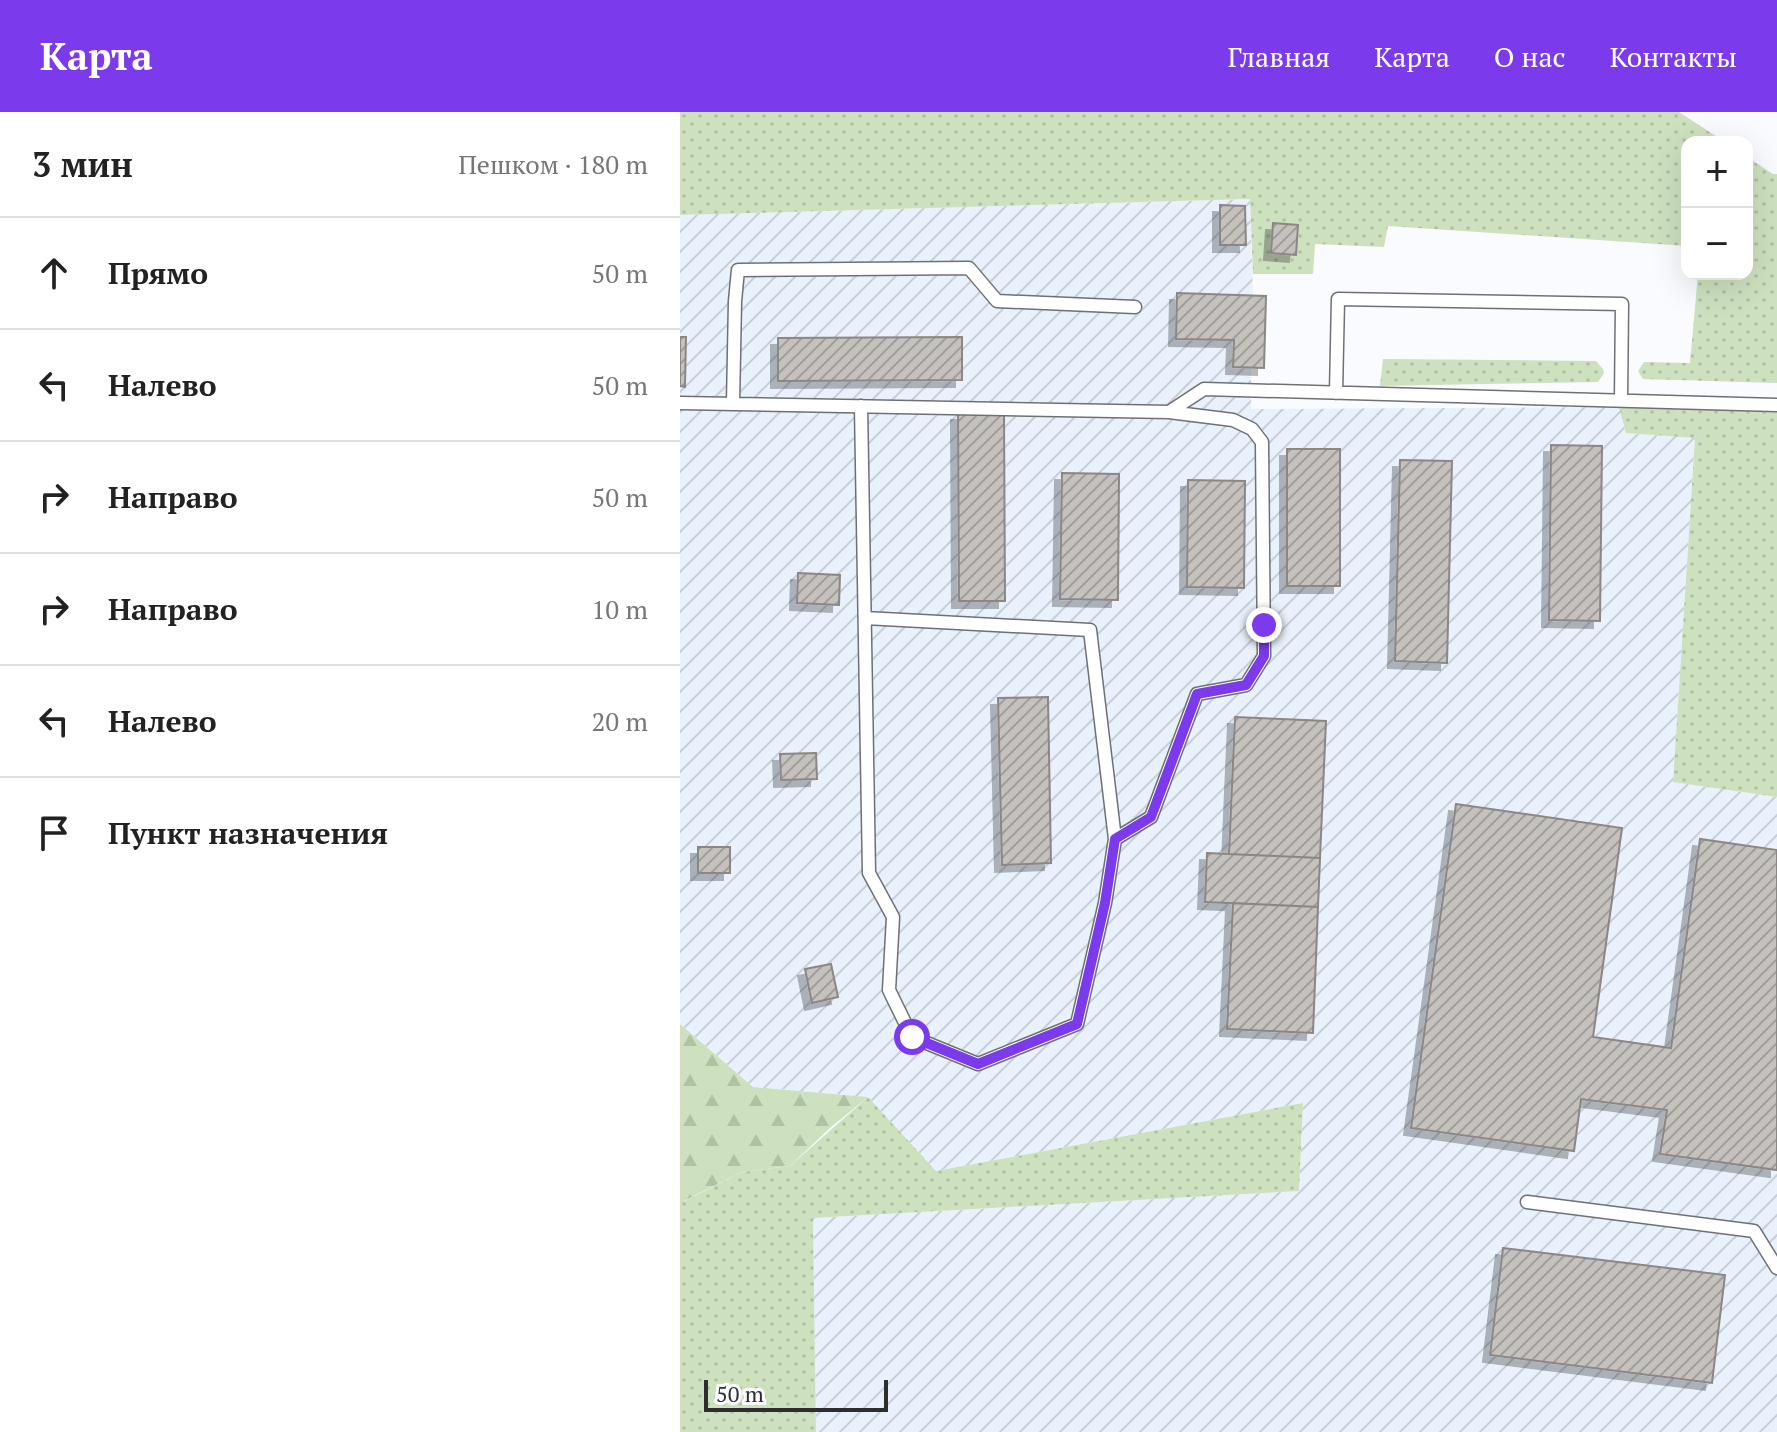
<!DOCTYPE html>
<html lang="ru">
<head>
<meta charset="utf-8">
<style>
	:root { --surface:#fff; --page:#f6f6f6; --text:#222; --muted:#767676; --line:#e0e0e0; --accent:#7c3aed }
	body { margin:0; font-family:"PT Serif",serif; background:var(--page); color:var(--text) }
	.controls { position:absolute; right:24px; top:24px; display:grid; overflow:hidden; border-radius:16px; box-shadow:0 8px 32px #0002 }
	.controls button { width:72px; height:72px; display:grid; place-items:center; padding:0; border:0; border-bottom:2px solid var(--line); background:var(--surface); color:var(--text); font:40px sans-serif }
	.scale { position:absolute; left:24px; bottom:20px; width:184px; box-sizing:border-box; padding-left:8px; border:4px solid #2d2e30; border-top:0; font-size:22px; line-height:28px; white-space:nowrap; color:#2d2e30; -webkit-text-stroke:6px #f9fbff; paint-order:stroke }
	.stop { position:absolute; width:24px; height:24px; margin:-18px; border:6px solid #7c3aed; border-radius:50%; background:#fff }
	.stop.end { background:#7c3aed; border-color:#fff; box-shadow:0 2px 8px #0008 }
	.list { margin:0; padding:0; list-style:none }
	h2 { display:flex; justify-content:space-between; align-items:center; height:104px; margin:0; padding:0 32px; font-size:34px }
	h2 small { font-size:26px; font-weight:400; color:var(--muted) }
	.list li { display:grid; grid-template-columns:52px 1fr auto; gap:24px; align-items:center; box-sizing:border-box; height:112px; padding:0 32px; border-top:2px solid var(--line) }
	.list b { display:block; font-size:30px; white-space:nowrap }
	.list em { font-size:26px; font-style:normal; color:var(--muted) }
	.icon { flex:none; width:44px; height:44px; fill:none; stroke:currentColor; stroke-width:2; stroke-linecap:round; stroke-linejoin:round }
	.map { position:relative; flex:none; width:1097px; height:1320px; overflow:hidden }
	header { display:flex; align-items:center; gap:48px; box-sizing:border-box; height:112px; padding:0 40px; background:var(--accent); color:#fff }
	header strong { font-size:38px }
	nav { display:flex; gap:44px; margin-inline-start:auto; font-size:28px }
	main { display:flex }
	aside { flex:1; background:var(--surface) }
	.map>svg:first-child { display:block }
	.industrial { fill:url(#industrial-furrows) }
	.grass { fill:url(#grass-dots) }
	.forest { fill:url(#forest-firs) }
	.building { fill:url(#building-hatch); stroke:#8b8784; stroke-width:2; filter:url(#shadow) }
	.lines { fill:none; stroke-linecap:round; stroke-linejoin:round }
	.lane-casing { stroke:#6e7174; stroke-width:15 }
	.lane { stroke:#fff; stroke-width:12 }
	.route { stroke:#7c3aed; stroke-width:10 }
</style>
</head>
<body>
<header>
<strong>Карта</strong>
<nav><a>Главная</a><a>Карта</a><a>О нас</a><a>Контакты</a></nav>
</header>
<main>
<aside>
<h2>3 мин<small>Пешком · 180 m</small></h2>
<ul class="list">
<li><svg class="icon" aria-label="ahead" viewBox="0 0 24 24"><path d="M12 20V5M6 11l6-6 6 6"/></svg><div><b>Прямо</b></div><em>50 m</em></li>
<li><svg class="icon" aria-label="left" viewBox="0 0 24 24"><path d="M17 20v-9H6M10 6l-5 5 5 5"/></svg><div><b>Налево</b></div><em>50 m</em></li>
<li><svg class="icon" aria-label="right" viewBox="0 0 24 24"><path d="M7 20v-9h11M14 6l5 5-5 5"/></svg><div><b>Направо</b></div><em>50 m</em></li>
<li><svg class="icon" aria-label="right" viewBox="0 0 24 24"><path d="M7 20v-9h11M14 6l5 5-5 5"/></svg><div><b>Направо</b></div><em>10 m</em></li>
<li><svg class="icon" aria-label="left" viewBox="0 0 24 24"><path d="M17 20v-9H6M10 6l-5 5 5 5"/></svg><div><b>Налево</b></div><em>20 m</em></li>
<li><svg class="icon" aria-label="arrive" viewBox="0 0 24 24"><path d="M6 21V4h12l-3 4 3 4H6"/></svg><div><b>Пункт назначения</b></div></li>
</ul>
</aside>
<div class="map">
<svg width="1097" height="1320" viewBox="0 0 1097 1320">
	<defs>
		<pattern id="industrial-furrows" width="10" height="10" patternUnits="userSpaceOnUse" patternTransform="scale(2)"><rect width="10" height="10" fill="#e9f1fc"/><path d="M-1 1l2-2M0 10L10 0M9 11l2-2" fill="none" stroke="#c8cfd8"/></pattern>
		<pattern id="grass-dots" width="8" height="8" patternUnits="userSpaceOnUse" patternTransform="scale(2)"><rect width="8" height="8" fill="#cde1bf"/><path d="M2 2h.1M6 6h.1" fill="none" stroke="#b0c1a4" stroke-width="1.8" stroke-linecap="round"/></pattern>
		<pattern id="forest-firs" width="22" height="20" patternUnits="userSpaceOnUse" patternTransform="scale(2)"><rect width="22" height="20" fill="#cde1bf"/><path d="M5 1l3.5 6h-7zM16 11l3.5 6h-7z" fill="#b0c1a4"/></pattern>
		<pattern id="building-hatch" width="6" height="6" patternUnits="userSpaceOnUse" patternTransform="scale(2)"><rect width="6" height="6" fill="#c5c2be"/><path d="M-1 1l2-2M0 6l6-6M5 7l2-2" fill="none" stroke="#a09e9b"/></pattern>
		<filter id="shadow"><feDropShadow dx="-7" dy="7" stdDeviation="0" flood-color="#0004"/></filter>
	</defs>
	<rect width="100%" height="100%" fill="#f9fbff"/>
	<path class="industrial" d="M 570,87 L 573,183 L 498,181 L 496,226 L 554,228 L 553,255 L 571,256 L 571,297 L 939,295 L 946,321 L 1015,326 L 993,670 L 1097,685 L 1097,1320 L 136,1320 L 133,1106 L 619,1079 L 623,991 L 256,1059 L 188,985 L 73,975 L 0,912 L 0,103 Z"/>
	<path class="grass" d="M 0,0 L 999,0 L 1045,30 L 1007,30 L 1007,134 L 708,114 L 704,135 L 635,132 L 633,162 L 573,162 L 570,87 L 0,103 Z
		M 1067,45 L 1093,62 L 1097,62 L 1097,271 L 963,267 L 958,259 L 964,250 L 1010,251 L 1018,162 L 1067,162 Z
		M 703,247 L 916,249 L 923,257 L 924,261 L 918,270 L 700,274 Z
		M 939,295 L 1097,300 L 1097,685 L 993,670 L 1015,326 L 946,321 Z
		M 188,985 L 256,1059 L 623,991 L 619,1079 L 133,1106 L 136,1320 L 0,1320 L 0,1089 L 5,1089 L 62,1060 L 110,1054 Z"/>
	<path class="forest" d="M 0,912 L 73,975 L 188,985 L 150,1016 L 110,1054 L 62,1060 L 4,1089 L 0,1089 Z"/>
	<path class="building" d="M 540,93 L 565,94 L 566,133 L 540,133 Z
		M 593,111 L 618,113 L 616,143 L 591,141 Z
		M 497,181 L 586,184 L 584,256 L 553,255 L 554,228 L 496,227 Z
		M 0,225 L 6,225 L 5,275 L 0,274 Z
		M 282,225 L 282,268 L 98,269 L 98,226 Z
		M 278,301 L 324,301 L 325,489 L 279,489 Z
		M 871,333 L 922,334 L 920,509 L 869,508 Z
		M 607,337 L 660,337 L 660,474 L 607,474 Z
		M 720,348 L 772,349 L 767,551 L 715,549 Z
		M 382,361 L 439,362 L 438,488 L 380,487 Z
		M 508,368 L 565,369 L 564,476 L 507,475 Z
		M 118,461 L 160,463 L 159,493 L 117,491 Z
		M 368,585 L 371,751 L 322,753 L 318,586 Z
		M 555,605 L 646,609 L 640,746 L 549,742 Z
		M 136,641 L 137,667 L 101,668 L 100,642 Z
		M 776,692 L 942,716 L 913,925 L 991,936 L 1020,727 L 1097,738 L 1097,1058 L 980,1042 L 987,998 L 901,987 L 894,1039 L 731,1016 Z
		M 18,735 L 50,735 L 50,761 L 18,761 Z
		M 527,741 L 640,746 L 638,795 L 525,790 Z
		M 553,791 L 638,795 L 633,921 L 547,917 Z
		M 151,852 L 158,885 L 132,891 L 125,857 Z
		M 823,1136 L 1045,1163 L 1032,1271 L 810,1243 Z"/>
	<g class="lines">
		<g class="lane-casing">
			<path id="lane" d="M 656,281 L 658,187 L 942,192 L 941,288
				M 0,291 L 489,300 L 524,277 L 1097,293
				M 53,292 L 55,189 L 58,158 L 289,156 L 317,189 L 455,195
				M 181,294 L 189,761 L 213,805 L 209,878 L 232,925 L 298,952 L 397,912 L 425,791 L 435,727 L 410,518 L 185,506
				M 435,727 L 471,705 L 517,582 L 566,573 L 584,544 L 582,330 L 572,317 L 553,308 L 489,300
				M 847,1090 L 1074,1119 L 1097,1156"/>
		</g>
		<use href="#lane" class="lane"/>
	</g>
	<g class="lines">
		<path class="route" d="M 232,925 L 298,952 L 397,912 L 425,791 L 435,727 L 471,705 L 517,582 L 566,573 L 584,544 L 584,513"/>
	</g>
</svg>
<div class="controls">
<button>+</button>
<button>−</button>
</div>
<div class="scale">50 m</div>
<div class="stop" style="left:232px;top:925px"></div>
<div class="stop end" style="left:584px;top:513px"></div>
</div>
</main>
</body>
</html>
